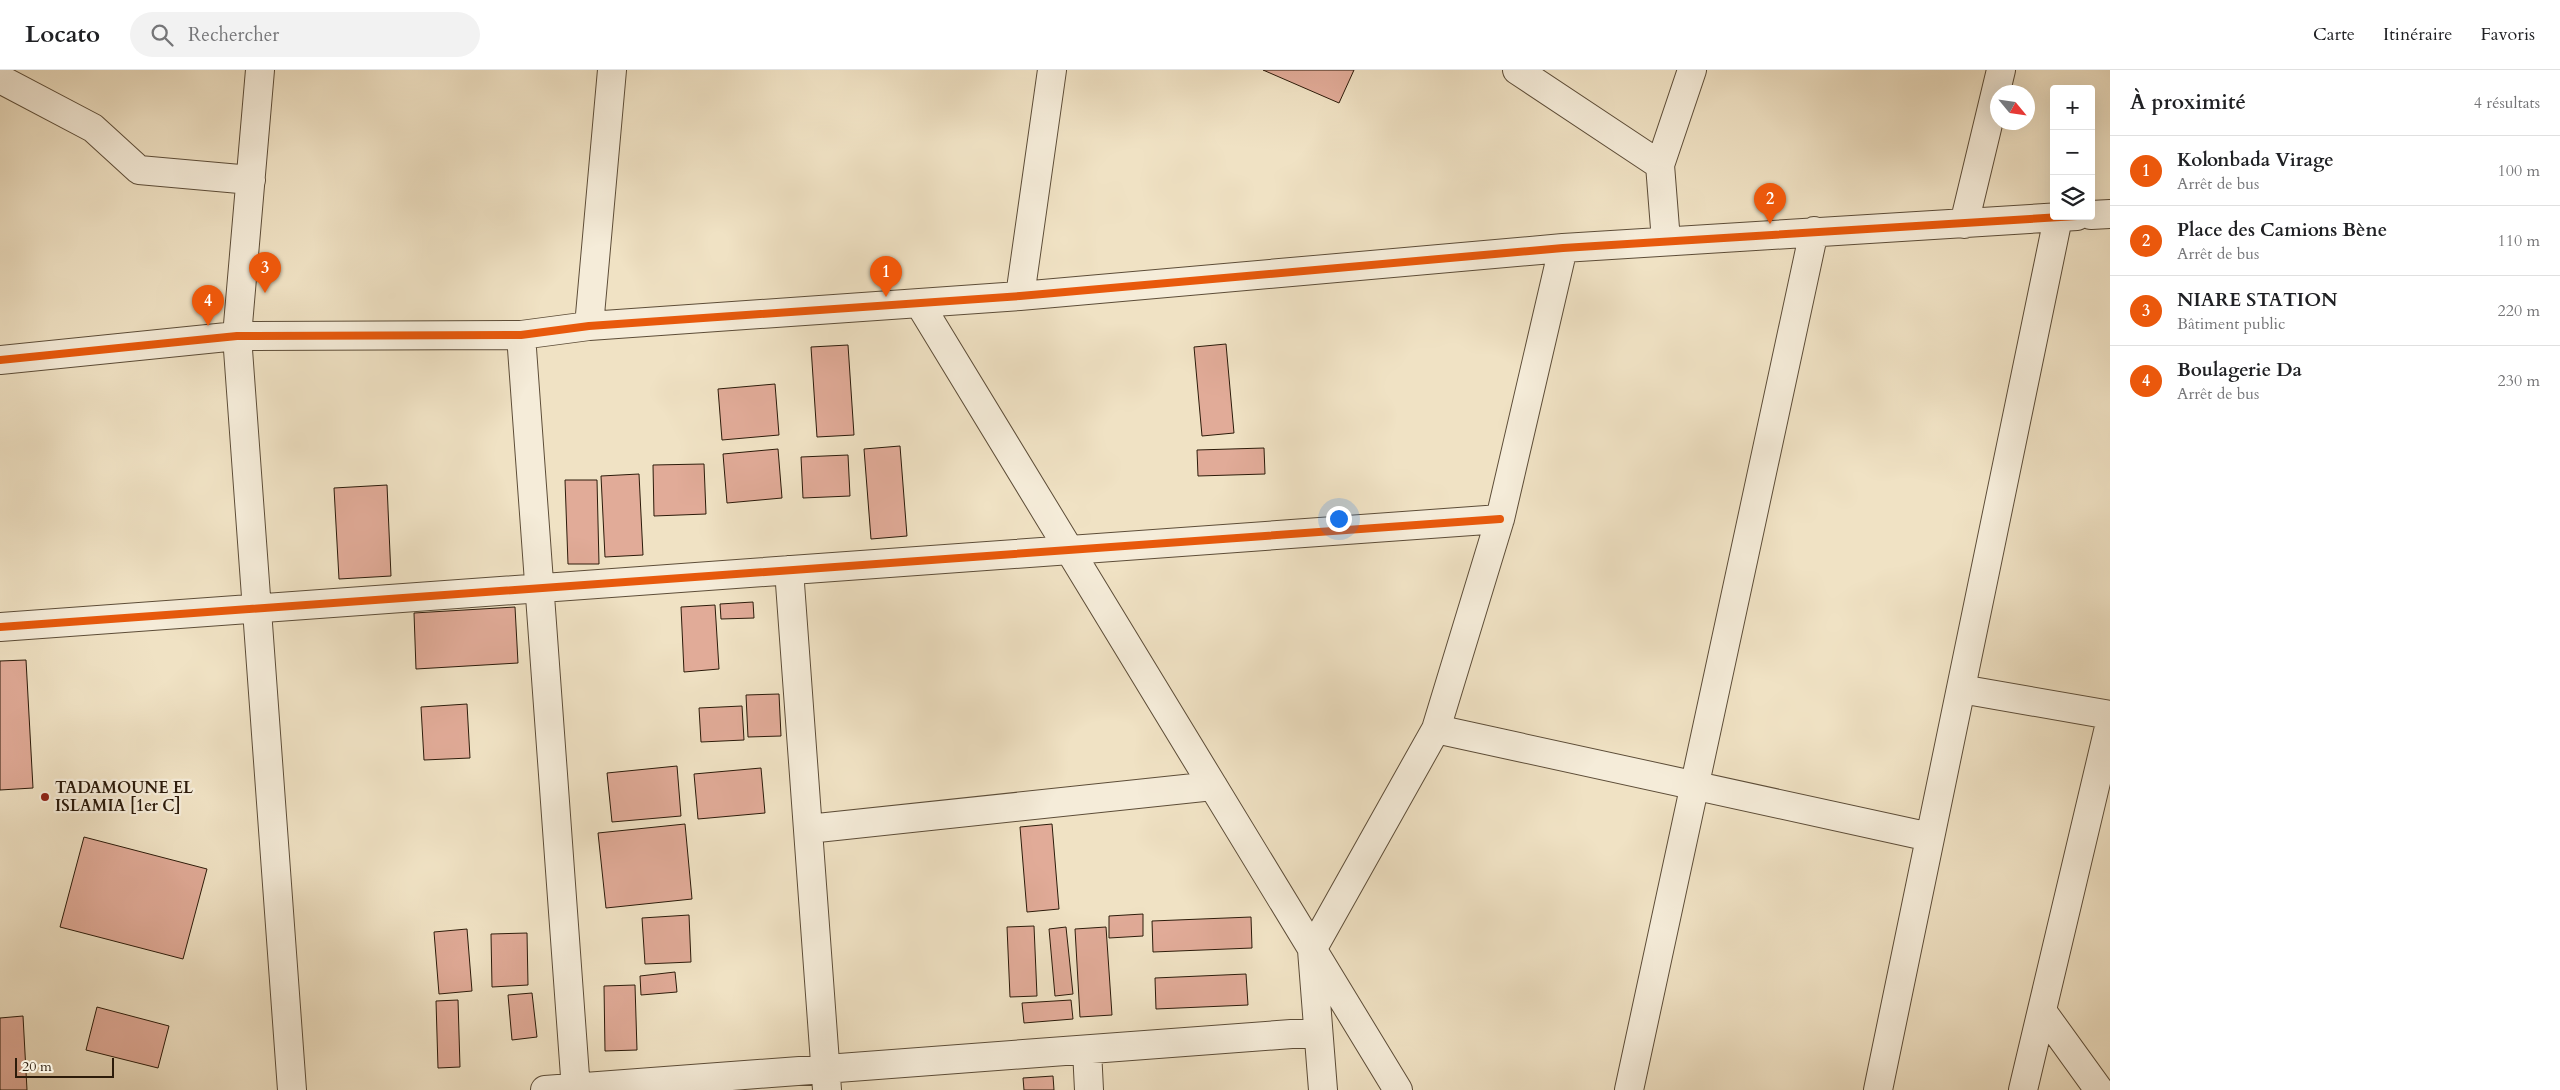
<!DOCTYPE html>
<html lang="fr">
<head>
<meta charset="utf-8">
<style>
	:root { --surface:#fff; --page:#f2f2f2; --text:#202124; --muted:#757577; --line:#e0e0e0; --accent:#ea580c }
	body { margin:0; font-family:Cardo,serif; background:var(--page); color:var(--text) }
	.controls { position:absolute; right:15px; top:15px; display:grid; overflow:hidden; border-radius:5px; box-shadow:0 5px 20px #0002 }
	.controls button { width:45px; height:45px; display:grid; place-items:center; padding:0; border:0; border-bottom:1px solid var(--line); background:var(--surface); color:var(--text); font:25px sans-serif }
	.compass { position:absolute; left:1990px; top:15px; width:45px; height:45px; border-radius:50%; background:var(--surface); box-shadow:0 5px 20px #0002; rotate:119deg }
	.scale { position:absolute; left:15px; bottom:12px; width:99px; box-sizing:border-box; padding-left:5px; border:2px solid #2c1b0a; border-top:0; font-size:14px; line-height:18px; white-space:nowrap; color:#2c1b0a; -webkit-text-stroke:4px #f5ecd9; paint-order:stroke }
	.you { position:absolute; left:1338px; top:448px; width:18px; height:18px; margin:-12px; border:4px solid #fff; border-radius:50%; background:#1a73e8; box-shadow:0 0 0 8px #1a73e833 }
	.badge { display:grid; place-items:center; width:32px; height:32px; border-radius:50%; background:var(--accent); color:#fff; font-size:16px; font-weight:700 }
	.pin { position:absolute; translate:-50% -41px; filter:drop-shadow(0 1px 2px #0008) }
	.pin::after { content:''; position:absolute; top:26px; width:18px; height:15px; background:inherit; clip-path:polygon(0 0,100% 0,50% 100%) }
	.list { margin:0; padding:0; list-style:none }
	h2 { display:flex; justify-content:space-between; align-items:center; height:65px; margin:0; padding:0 20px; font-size:21px }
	h2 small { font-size:16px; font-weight:400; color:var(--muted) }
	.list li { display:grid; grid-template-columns:32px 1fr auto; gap:15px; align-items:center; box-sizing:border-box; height:70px; padding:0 20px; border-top:1px solid var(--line) }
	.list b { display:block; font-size:19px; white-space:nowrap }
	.list p { margin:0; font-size:16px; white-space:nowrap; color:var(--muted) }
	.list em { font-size:16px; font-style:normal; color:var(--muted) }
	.icon { flex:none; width:28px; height:28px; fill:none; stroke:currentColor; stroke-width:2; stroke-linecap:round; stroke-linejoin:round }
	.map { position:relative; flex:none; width:2110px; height:1020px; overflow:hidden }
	header { display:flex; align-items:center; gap:30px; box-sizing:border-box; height:70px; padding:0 25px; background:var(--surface); border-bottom:1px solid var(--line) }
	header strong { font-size:24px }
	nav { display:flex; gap:28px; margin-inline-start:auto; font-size:18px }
	.search { width:350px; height:45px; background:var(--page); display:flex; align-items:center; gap:12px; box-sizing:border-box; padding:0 18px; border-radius:28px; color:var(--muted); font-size:19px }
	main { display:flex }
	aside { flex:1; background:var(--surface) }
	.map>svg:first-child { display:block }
	.building { fill:#e1ab98; stroke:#2c1b0a }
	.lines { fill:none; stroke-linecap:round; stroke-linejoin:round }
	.minor-casing { stroke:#5d4d38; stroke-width:30 }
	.minor { stroke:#f5ecd9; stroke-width:28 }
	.cycleway-casing { stroke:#f5ecd9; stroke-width:11 }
	.cycleway { stroke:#e8590c; stroke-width:8 }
	.poi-dot { fill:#8f2418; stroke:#f5ecd9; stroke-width:2 }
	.labels { text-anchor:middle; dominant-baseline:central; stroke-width:4.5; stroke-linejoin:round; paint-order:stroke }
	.poi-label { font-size:16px; font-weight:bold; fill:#2c1b0a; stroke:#f5ecd9; text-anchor:start }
</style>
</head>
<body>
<header>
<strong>Locato</strong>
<div class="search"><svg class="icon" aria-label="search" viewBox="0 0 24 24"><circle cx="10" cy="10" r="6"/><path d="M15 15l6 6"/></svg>Rechercher</div>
<nav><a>Carte</a><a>Itinéraire</a><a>Favoris</a></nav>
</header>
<main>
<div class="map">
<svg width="2110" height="1020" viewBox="0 0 2110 1020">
	<rect width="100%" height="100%" fill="#f0e2c4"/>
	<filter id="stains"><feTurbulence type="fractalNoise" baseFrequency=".004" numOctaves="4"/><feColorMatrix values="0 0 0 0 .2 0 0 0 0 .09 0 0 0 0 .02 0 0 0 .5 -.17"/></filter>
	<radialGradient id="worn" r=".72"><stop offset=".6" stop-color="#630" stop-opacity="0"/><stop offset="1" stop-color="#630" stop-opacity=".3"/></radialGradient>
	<path class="building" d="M 1263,0 L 1354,0 L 1339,33 Z
		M 1226,274 L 1234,363 L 1202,366 L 1194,277 Z
		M 848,275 L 854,365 L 817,367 L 811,277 Z
		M 775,314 L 779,365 L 722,370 L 718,319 Z
		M 900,376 L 907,466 L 871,469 L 864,379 Z
		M 1264,378 L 1265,404 L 1198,406 L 1197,380 Z
		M 778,379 L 782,428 L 727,433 L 723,384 Z
		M 848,385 L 850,426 L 803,428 L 801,387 Z
		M 704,394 L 706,444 L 654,446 L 653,395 Z
		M 639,404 L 643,485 L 605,487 L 601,406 Z
		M 565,410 L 597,410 L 599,494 L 568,494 Z
		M 387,415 L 391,506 L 339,509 L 334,418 Z
		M 753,532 L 754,548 L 721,549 L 720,534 Z
		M 715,535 L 719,599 L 684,602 L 681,537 Z
		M 515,537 L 518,593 L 416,599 L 414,543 Z
		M 26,590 L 33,718 L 0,720 L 0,591 Z
		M 779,624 L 781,666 L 748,667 L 746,625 Z
		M 467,634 L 470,688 L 424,690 L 421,637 Z
		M 742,636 L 744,670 L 701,672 L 699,638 Z
		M 677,696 L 681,746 L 612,752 L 607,703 Z
		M 761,698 L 765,743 L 698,749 L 694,704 Z
		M 685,754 L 692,829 L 606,838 L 598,763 Z
		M 1052,754 L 1059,839 L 1027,842 L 1020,757 Z
		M 84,767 L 207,799 L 183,889 L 60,857 Z
		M 1143,844 L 1143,866 L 1109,868 L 1109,846 Z
		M 689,845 L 691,892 L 645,894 L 642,848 Z
		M 1251,847 L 1252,878 L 1153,882 L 1152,851 Z
		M 1034,856 L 1037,926 L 1010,927 L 1007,857 Z
		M 1066,857 L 1073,924 L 1055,926 L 1049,859 Z
		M 1106,857 L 1112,945 L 1080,947 L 1075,859 Z
		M 467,859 L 472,921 L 439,924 L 434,862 Z
		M 527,863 L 528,915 L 492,917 L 491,864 Z
		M 675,902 L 677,922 L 641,925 L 640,906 Z
		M 1246,904 L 1248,935 L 1156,939 L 1155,908 Z
		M 635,915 L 637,980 L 605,981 L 604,916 Z
		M 532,923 L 537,967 L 512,970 L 508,925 Z
		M 458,930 L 460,997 L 438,998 L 436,931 Z
		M 1071,930 L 1073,949 L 1024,953 L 1022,933 Z
		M 97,937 L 169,956 L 158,998 L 86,980 Z
		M 23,946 L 27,1020 L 0,1020 L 0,948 Z
		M 1053,1006 L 1054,1020 L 1024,1020 L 1023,1008 Z"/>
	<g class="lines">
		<g class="minor-casing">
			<path id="minor" d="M 260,0 L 237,266 L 292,1020
				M 1517,0 L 1660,95
				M 0,9 L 93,58 L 139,100 L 251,110
				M 2091,145 L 2110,144
				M 1964,154 L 2001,0
				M 1666,171 L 1660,95 L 1692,0
				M 1020,226 L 1052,0
				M 919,233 L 1398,1020
				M 589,256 L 612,0
				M 521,265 L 576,1020
				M 0,290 L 237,266 L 521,265 L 589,256 L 1020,226 L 1563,178 L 2077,146
				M 789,500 L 827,1020
				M 0,557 L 1500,449
				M 1961,619 L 2110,645
				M 1436,659 L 1930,767
				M 808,759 L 1213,716
				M 2042,941 L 2099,1020
				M 1087,980 L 1089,1020
				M 545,1020 L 1318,962
				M 1323,1020 L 1312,880 L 1436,659 L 1500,449 L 1563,178
				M 1629,1020 L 1814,161
				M 1878,1020 L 2058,148
				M 2023,1020 L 2110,653"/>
		</g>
		<use href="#minor" class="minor"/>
		<g class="cycleway-casing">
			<path id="cycleway" d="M 0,290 L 237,266 L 521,265 L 589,256 L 1020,226 L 1563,178 L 2077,146
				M 0,557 L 1500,449"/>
		</g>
		<use href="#cycleway" class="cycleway"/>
	</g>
	<circle class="poi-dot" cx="45" cy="727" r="5"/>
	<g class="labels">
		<g class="poi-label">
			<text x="55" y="718">TADAMOUNE EL<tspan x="55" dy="18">ISLAMIA [1er C]</tspan></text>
		</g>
	</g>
	<rect width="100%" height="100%" filter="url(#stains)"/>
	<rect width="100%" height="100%" fill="url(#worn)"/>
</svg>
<div class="controls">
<button>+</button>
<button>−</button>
<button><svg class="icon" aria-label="layers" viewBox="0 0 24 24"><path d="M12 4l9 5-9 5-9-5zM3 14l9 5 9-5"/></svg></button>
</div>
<svg class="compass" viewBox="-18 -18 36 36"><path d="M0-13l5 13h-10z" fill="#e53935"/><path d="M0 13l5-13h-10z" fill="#757577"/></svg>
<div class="scale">20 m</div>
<div class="you"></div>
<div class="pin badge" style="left:886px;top:227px">1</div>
<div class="pin badge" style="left:1770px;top:154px">2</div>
<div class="pin badge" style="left:265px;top:223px">3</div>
<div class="pin badge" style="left:208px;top:256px">4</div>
</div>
<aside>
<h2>À proximité<small>4 résultats</small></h2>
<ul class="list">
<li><span class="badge">1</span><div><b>Kolonbada Virage</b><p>Arrêt de bus</p></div><em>100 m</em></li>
<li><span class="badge">2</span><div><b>Place des Camions Bène</b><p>Arrêt de bus</p></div><em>110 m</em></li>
<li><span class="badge">3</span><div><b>NIARE STATION</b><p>Bâtiment public</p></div><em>220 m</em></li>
<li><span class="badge">4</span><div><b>Boulagerie Da</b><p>Arrêt de bus</p></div><em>230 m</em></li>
</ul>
</aside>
</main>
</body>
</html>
